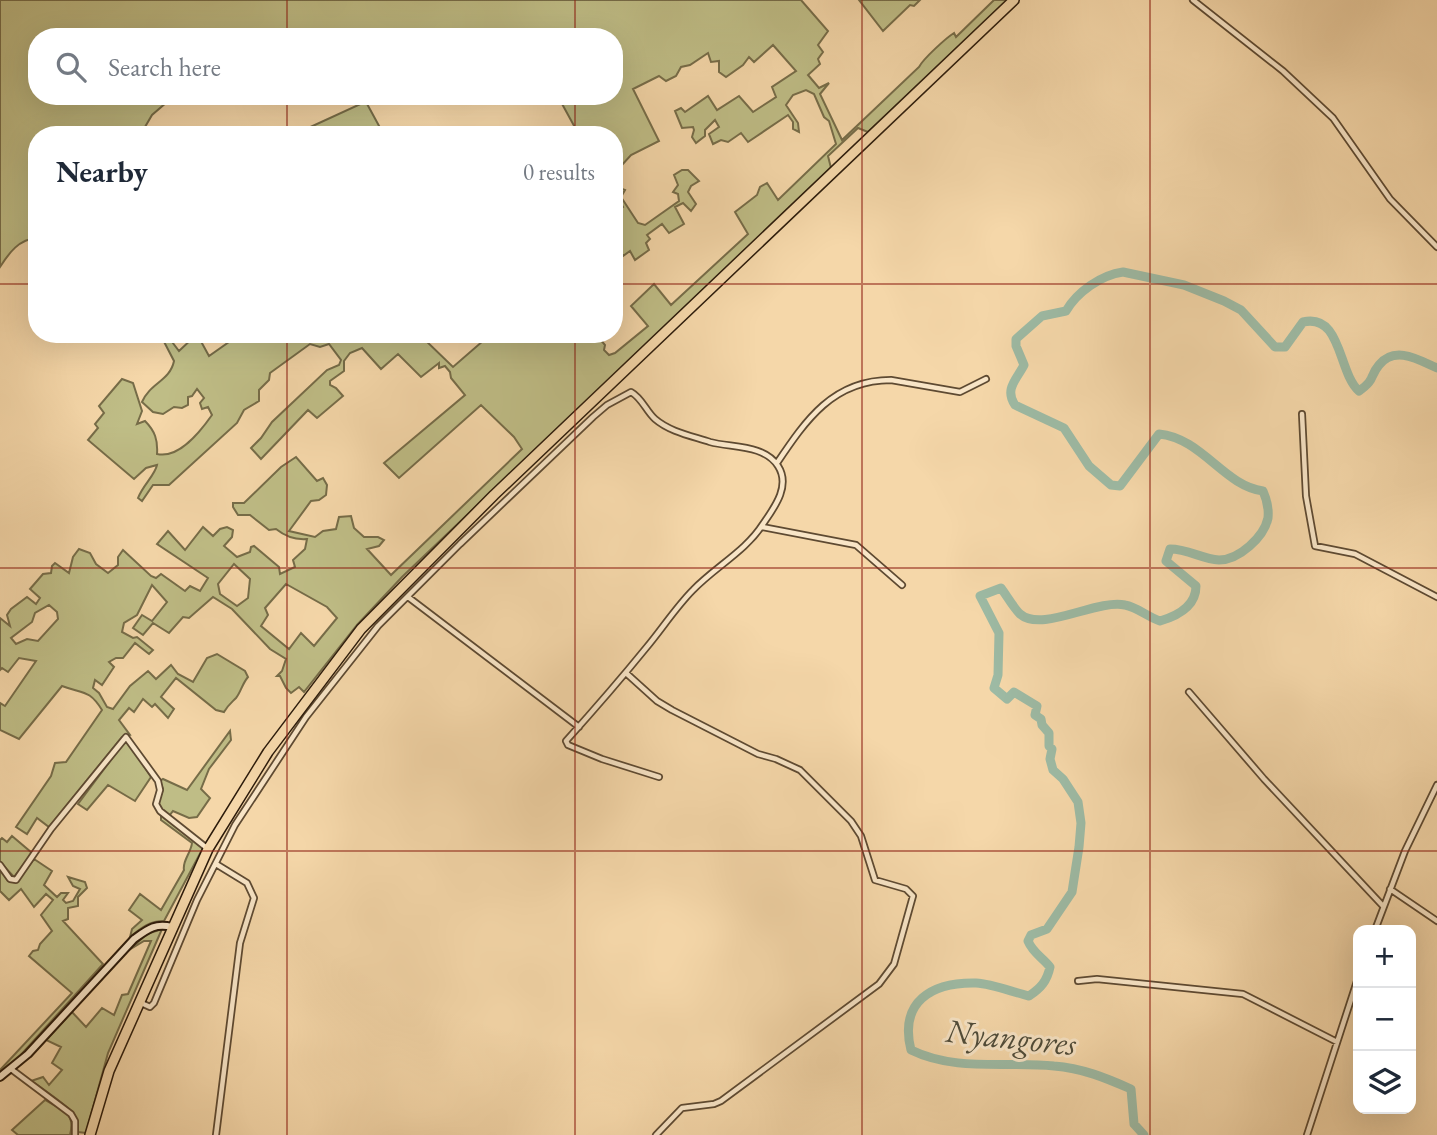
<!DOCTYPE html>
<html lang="en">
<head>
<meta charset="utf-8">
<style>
	:root { --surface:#fff; --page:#f2f2f3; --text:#1f2937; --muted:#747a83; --line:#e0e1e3 }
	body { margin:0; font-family:"EB Garamond",serif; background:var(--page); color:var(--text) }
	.controls { position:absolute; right:21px; bottom:21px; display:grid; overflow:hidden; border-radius:14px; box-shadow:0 7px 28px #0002 }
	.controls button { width:63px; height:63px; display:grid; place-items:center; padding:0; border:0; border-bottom:2px solid var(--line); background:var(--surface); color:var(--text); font:35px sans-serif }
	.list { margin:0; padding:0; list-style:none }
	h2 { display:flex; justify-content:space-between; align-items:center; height:91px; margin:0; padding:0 28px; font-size:30px }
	h2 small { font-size:23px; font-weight:400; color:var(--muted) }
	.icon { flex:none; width:38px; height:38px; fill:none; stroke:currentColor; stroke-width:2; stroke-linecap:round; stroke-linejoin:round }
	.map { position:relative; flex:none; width:1437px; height:1135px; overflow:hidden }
	.search { position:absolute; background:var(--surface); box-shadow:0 7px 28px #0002; left:28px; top:28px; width:595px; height:77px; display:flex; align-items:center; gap:18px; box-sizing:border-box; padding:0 24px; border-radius:28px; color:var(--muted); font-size:26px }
	.panel { position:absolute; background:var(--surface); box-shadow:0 7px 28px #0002; left:28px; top:126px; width:595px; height:217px; border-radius:28px }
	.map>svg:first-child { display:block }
	.green { fill:#bfbd86; stroke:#766c48; stroke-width:2; fill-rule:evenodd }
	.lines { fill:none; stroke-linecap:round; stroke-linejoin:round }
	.river { stroke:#9dbaa4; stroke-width:9 }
	.street-casing { stroke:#5e4a32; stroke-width:8 }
	.secondary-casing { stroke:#2c1b0b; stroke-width:10 }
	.highway-casing { stroke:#2c1b0b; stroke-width:12 }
	.street { stroke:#f8e5c7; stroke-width:4.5 }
	.secondary { stroke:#f8e5c7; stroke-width:6 }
	.highway { stroke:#f5d7a9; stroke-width:9 }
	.grid { fill:none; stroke:#8f2418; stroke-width:2; stroke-opacity:0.55 }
	.labels { text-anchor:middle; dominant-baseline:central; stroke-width:6; stroke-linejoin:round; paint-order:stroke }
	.water-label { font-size:33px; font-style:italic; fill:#4e4b39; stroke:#f8e5c7 }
</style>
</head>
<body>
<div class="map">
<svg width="1437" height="1135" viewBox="0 0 1437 1135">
	<rect width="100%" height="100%" fill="#f5d7a9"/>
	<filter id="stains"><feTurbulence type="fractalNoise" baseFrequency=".00286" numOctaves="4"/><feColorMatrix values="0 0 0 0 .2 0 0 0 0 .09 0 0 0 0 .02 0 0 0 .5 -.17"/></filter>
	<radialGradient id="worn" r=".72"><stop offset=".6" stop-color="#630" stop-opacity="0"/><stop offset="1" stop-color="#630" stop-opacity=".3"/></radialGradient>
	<path class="green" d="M 0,0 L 801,0 L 828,31 L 818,45 L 823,52 L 818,59 L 820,64 L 808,75 L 819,88 L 829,83 L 820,94 L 842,140 L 919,67 C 923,59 946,38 954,33 L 956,37 L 994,0 L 1008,0 L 868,132 L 858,128 L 828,156 L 831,168 L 402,577 L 357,625 L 304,692 L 299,687 L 291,693 L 286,688 L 280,676 L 277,676 L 282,671 L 286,659 L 270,649 L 232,609 L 213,597 L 189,618 L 183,617 L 169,633 L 153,623 L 143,635 L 133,628 L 142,615 L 152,621 L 167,602 L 152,585 L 137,615 L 124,623 L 122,632 L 133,638 L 137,637 L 153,650 L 149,654 L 135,643 L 123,658 L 116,658 L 109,662 L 114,667 L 102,685 L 95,680 L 93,688 L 99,693 L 107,707 L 113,709 L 130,686 L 148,671 L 156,679 L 171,665 L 178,674 L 193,682 L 207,658 L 217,654 L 245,671 L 248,677 C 242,684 241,692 236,698 C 231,703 228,705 224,712 L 216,710 L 176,678 L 161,697 L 174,709 L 168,718 L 155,704 L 152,707 L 143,699 L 134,712 L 129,708 L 119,720 L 130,735 L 122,737 L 49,827 L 37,818 L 27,834 L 16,827 L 51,776 L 55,763 L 66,762 L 102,710 C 89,689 83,694 62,686 L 19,739 L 0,730 L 0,703 L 5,706 L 36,661 L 19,658 L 8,672 L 2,668 L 0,670 L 0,618 L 10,626 L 7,615 L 11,609 L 27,597 L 36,604 L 40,598 L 30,589 L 43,574 L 51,573 L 52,566 L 55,563 L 69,573 L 73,557 L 79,549 L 90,553 L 96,564 L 108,573 L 118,565 L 118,557 L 123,550 L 151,576 L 156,578 L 161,574 L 185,591 L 190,586 L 200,591 L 208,578 L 157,544 L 168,531 L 185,550 L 203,527 L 213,536 L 220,529 L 227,527 L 233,530 L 232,537 L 224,546 L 237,557 L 250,552 L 251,547 L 254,546 L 279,567 L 280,574 L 295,567 L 293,560 L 305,549 L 307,539 C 295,540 286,537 276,529 L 269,530 L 250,515 L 238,515 L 233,507 L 233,503 L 244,503 L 281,467 L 296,457 L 317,481 L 323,478 L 327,485 L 326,495 L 319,500 L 311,501 L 289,531 L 315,537 L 323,531 L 336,529 L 339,517 L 351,516 L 354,528 L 364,537 L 378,537 L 384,540 L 379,546 L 367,549 L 391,575 L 522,449 L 514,437 L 481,405 L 399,478 L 384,463 L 465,395 L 451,378 L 450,372 L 445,366 L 439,368 L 439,363 L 421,377 L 398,354 L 381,369 L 362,348 L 350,353 L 344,361 L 344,371 L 330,381 L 330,385 L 336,388 L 343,396 L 317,418 L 308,410 L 261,459 L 251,448 L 261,438 L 272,422 L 327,370 L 339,365 L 341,360 L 329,344 L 320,347 L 310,344 L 270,373 L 269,380 L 259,390 L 259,401 L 244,410 L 237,423 L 169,485 L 153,485 L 142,501 L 138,498 C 143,485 155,475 157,465 L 146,468 L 134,479 L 88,440 L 98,428 L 95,424 L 104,413 L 99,406 L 122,379 L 133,383 L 142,411 L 137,424 L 145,421 C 155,431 158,440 157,454 C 179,459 200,432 212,415 L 208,407 L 202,409 L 200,403 L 204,398 L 197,389 L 192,396 L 188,397 L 188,405 L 182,408 L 174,407 L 163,414 L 153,412 L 142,402 C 150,383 170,381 174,361 L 160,334 L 166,334 L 179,351 L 197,334 L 209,356 L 236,337 L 236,334 L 427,334 L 423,338 L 453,367 L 491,334 L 596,334 L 605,345 L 604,350 L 609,355 L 615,353 L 648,326 L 631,306 L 654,284 L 671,305 L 748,234 L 735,212 L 757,195 L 760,187 L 767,183 L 778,200 L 836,144 L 829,121 L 824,117 L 814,94 L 806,90 L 793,95 L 786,105 L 798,123 L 799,132 L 793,129 L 793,122 L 788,115 L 748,142 L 741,133 L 728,142 L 721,140 L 713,144 L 709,134 L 719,127 L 715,120 L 705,130 L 705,136 L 696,143 L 692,137 L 694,130 L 693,127 L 682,128 L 675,111 L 681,108 L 685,112 L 708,96 L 717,110 L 739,96 L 753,112 L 776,97 L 772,87 L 796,71 L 773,45 L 754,62 L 749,57 L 743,65 L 726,77 L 719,72 L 719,61 L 711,62 L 708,53 L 690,65 L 681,67 L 676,76 L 666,81 L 659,76 L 633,89 L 659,141 L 631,155 L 621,166 L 614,167 L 614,135 L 574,135 L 578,133 L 561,102 L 552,96 L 614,96 L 614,37 L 37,37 L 37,96 L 174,96 L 152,115 L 145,127 L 156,135 L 37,135 L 37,238 C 19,239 9,253 0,267 ZM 234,564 L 250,579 L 248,598 L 237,606 L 220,594 L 218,584 ZM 286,584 L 327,607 L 337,618 L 314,646 L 301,633 L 289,649 L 261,626 L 268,615 L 265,608 ZM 49,605 L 57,612 L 58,619 L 38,641 L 27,639 L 16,644 L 11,638 L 32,622 L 35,613 Z
		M 859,0 L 920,0 L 914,6 L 910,5 L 883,31 Z
		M 359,96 L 381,96 L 366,102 L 384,135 L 293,135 L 365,102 Z
		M 682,170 L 688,170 L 699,181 L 691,186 L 688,192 L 696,204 L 691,211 L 683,203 L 675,207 L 684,224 L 669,233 L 662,224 L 647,235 L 650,239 L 646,243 L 649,250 L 635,260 L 630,251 L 623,256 L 620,250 L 614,254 L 614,214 L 623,207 L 614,192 L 614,182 L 617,187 L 625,190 L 621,197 L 638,223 L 645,225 L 679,201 L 678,194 L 673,192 L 678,185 L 674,175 Z
		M 230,731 L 231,740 L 209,769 L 201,789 L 210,798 L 197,817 L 189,818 L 173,811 L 169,816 L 161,810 L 158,804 L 163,789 L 160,781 L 163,779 L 187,790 Z
		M 125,741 L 128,742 L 151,777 L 135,801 L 108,785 L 87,810 L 78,804 Z
		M 161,815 L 203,848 L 164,921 C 149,921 141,928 130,937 L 132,929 L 142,920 L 129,910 L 140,894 L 161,910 L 184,870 C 182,861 191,853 192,843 L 161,820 Z
		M 12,836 L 32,853 L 14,877 L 0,862 L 0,840 L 2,838 L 7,842 Z
		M 34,859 L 52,871 L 44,885 L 57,897 L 61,893 L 68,893 L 63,900 L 66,903 L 73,901 L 80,889 L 73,886 L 68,877 L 85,882 L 87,888 L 78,897 L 78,906 L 68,908 L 68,919 L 63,921 L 103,964 L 9,1068 L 0,1074 L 0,1070 L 72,993 L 29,956 L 33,951 L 38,950 L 40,944 L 52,931 L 41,915 L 53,900 L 46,894 L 34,907 L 21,889 L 9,900 L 0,891 L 0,867 L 8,881 L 13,882 L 18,880 Z
		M 162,929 L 108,1053 L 86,1133 L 78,1132 C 78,1125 78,1120 74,1114 C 70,1108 38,1085 31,1081 L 43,1077 L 49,1085 L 62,1070 L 52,1063 L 61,1047 L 46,1040 L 72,1012 L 86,1027 L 102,1008 L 114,1015 L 122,995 L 128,994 L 151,941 L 144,941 L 129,950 L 147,934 Z
		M 45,1100 C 62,1110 76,1112 70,1135 L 18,1135 L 12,1130 Z"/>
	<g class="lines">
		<path class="river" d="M 1144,1135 L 1134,1124 L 1131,1089 C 1106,1078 1082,1068 1054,1066 C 1006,1061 956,1072 911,1050 C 899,1002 931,982 976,983 C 993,984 1012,992 1029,996 C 1041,988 1047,981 1050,967 C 1042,957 1033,953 1028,941 L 1031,935 L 1047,929 L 1072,892 L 1079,847 L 1081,823 L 1078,802 L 1063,779 L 1053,770 L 1050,759 L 1052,749 L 1049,746 L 1049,733 L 1042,725 L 1041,719 L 1035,715 L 1037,706 L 1014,692 L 1007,699 L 994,688 L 998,675 L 999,633 L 980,596 L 1001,588 C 1007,596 1013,607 1020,614 C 1042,633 1096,599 1125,605 C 1137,607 1148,617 1160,621 C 1177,616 1196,606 1196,586 L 1166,561 L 1170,549 C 1188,549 1202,559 1219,560 C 1239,560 1264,537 1268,518 C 1269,508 1267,500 1263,491 C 1224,486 1202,438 1159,434 L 1120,486 L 1111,485 L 1089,466 L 1064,428 L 1015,405 C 1004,389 1017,379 1024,365 L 1016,346 L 1016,339 L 1042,316 L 1066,311 C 1077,292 1101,275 1123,272 L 1184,285 L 1224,301 L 1241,310 L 1275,347 L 1285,347 L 1303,322 C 1342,313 1338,373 1359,391 C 1376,379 1369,377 1379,365 C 1395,345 1419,360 1437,368"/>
		<g class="street-casing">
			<path id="street" d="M 1193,0 L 1283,71 L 1333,118 L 1390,199 L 1437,247
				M 1302,414 L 1306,496 L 1315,546 L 1355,554 L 1437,597
				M 777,463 C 806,420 833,380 891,380 L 960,392 L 986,379
				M 762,527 L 856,545 L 902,585
				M 408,597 L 579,727
				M 626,673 L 657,701 L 672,710 L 758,754 L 776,759 L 800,770 L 851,821 L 861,836 L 875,880 L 906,889 L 913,896 L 894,964 L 879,984 L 721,1101 L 714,1104 L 682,1108 L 656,1135
				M 1189,692 L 1264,779 L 1383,906
				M 216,864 L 247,883 L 254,898 L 240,943 L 216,1135
				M 0,865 L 10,879 L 16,880 L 51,829 L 126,737 L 158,781 L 160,790 L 156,804 L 160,811 L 208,849
				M 1390,889 L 1437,921
				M 1375,930 L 1405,851 L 1437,785
				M 1078,981 L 1097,979 L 1243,994 L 1337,1042
				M 139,1002 L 150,1007 L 154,1003 L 197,900 L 235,825 L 306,717 L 378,626 L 460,544 L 593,417 L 607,405 L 631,392 C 642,398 646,411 655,419 C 670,432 692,436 710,442 C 731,448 764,444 778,466 C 791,486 774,508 763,524 C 746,551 715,567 693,590 C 676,607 662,629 646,648 C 620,680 593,711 566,741 L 568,745 L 602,759 L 659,777
				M 11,1069 L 71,1114 L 75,1121 L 75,1135
				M 1307,1135 L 1358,978"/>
		</g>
		<g class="secondary-casing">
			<path id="secondary" d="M 0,1077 L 28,1054 L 134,939 C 148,929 155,923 172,927"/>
		</g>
		<g class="highway-casing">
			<path id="highway" d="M 90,1135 L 109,1071 L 208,849 L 268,752 L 361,629 L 494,495 L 1014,0"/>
		</g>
		<use href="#street" class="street"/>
		<use href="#secondary" class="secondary"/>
		<use href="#highway" class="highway"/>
	</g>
	<path class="grid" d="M 287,0 L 287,37M 575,0 L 575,37M 862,0 L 862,1135M 1150,0 L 1150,1135M 287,96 L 287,135M 575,96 L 575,135M 0,284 L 37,284M 614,284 L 1437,284M 287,334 L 287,1135M 575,334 L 575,1135M 0,568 L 1437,568M 0,851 L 1437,851"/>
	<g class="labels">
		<g class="water-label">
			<text transform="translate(1011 1037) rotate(6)">Nyangores</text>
		</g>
	</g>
	<rect width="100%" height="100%" filter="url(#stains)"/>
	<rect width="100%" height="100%" fill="url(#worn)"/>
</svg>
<div class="controls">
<button>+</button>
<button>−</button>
<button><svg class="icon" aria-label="layers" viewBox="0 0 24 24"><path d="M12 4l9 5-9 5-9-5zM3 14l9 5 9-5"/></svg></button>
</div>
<div class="search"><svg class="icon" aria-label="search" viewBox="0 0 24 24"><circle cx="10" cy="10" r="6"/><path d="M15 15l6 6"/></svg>Search here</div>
<section class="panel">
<h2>Nearby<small>0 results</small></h2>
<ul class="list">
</ul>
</section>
</div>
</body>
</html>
